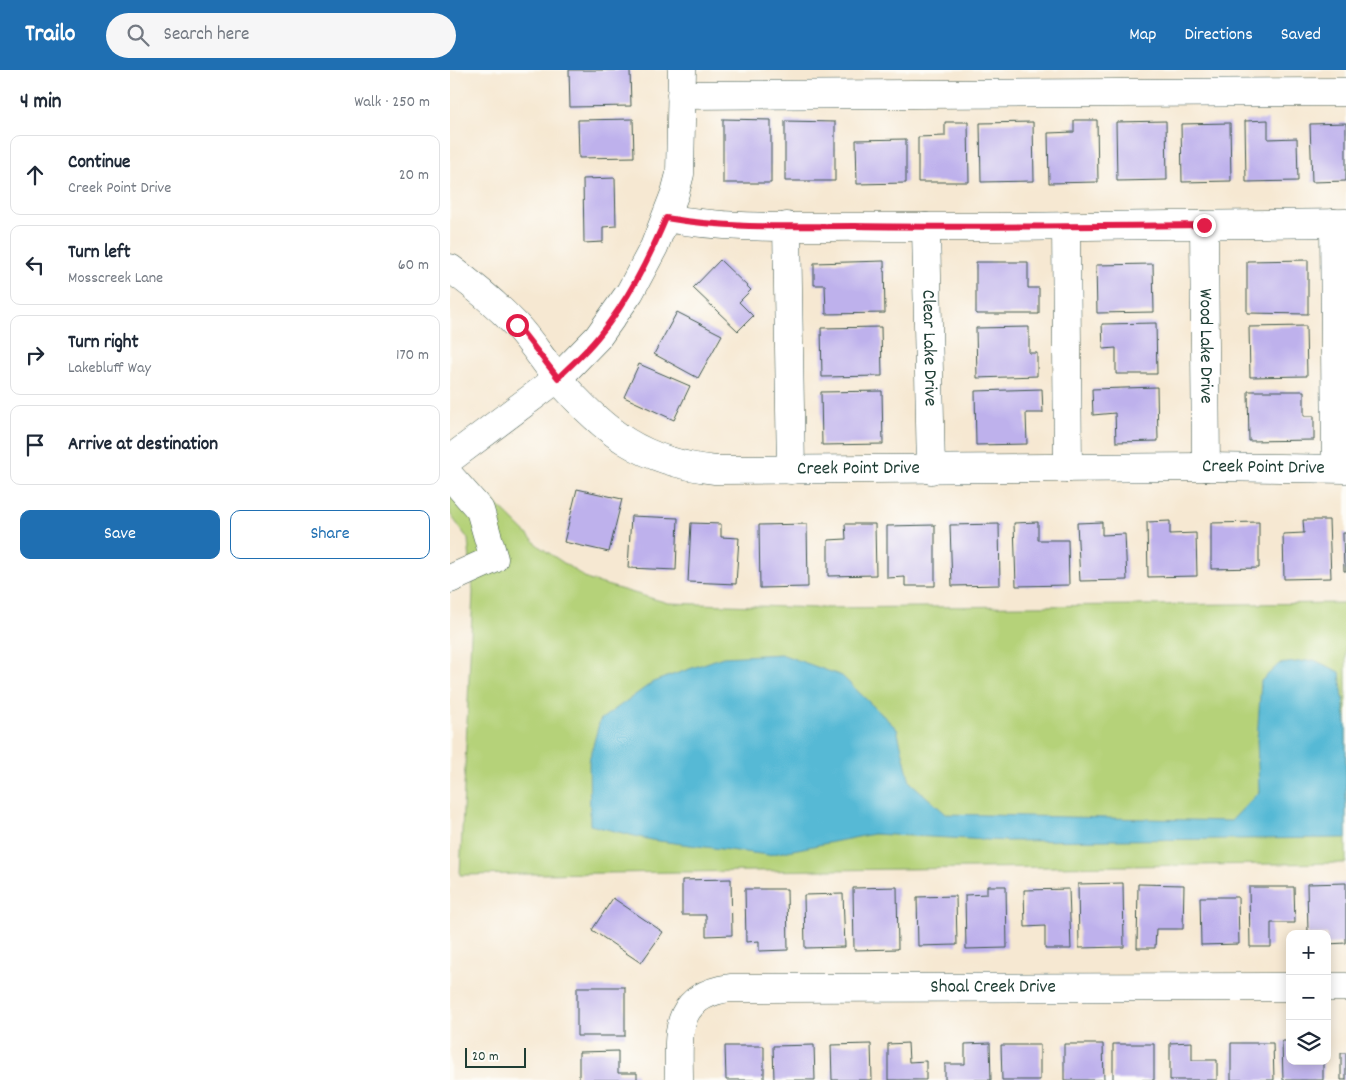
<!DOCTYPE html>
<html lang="en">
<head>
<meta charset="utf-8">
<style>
	:root { --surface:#fff; --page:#f6f6f7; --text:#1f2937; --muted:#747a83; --line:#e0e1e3; --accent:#1f6fb2 }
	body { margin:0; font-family:Dekko,sans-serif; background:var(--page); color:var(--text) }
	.controls { position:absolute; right:15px; bottom:15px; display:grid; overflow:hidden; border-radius:10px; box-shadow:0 2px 12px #0003 }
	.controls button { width:45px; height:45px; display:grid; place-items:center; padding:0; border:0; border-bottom:1px solid var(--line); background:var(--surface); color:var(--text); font:25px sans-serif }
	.scale { position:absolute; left:15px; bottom:12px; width:61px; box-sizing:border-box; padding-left:5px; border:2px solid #1f3d34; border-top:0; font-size:14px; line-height:18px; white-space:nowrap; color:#1f3d34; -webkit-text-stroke:4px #fdfcf7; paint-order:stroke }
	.stop { position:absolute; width:15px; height:15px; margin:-11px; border:4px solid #e11d48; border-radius:50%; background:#fff }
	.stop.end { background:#e11d48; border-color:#fff; box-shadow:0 1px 5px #0008 }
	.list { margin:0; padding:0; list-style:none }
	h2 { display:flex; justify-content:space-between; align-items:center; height:65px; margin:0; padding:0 20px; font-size:21px }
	h2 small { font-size:16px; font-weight:400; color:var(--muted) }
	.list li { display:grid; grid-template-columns:32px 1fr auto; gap:15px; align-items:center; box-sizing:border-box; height:80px; margin:0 10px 10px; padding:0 10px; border:1px solid var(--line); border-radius:10px }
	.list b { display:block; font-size:19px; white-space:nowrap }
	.list p { margin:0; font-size:16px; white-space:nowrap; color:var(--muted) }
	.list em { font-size:16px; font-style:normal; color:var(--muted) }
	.actions { display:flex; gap:10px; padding:15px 20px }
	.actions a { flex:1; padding:11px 0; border:1px solid var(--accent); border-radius:10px; text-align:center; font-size:18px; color:var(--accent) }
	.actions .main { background:var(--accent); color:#fff }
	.icon { flex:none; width:28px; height:28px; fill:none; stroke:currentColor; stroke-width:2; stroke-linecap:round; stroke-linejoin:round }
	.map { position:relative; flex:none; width:896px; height:1010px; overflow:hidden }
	header { display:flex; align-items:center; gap:30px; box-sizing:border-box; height:70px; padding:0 25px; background:var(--accent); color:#fff }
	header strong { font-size:24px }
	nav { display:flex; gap:28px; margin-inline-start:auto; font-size:18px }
	.search { width:350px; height:45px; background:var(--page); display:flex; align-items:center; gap:12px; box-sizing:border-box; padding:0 18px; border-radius:28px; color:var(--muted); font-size:19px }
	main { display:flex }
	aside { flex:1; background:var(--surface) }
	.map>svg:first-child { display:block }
	.green { fill:#b5d279; stroke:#6a8856 }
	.water { fill:#57b9d5; stroke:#3b7b84 }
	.building { fill:#beb1ec }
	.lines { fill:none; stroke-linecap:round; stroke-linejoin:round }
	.minor-casing { stroke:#3f574c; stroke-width:29 }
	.minor { stroke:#fff; stroke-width:28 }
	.route { stroke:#e11d48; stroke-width:6 }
	.labels { text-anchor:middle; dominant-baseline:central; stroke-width:4; stroke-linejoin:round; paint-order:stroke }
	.street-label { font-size:19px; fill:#1f3d34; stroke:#fdfcf7 }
</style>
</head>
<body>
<header>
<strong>Trailo</strong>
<div class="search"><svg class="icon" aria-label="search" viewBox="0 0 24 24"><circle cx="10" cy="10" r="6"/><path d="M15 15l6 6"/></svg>Search here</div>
<nav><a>Map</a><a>Directions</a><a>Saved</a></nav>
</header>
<main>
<aside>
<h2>4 min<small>Walk · 250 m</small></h2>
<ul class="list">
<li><svg class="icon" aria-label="ahead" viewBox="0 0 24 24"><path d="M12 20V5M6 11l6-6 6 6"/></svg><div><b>Continue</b><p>Creek Point Drive</p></div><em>20 m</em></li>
<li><svg class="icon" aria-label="left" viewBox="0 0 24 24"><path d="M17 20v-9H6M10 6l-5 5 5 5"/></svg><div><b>Turn left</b><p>Mosscreek Lane</p></div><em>60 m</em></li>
<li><svg class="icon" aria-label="right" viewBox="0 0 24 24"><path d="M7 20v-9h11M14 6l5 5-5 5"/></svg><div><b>Turn right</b><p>Lakebluff Way</p></div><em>170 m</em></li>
<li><svg class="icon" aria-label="arrive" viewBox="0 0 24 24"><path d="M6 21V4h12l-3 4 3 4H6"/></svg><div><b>Arrive at destination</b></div></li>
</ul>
<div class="actions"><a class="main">Save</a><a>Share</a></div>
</aside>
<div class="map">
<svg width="896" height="1010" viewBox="0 0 896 1010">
	<rect width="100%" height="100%" fill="#fdfcf7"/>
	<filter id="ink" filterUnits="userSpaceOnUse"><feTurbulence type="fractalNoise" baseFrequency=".02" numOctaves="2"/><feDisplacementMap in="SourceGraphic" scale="10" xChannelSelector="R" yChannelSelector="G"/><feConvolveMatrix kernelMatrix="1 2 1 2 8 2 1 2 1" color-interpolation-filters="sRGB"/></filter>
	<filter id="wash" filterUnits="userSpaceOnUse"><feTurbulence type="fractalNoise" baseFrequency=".0096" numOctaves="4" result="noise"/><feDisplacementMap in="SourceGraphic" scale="20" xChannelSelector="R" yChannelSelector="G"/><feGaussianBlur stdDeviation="1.12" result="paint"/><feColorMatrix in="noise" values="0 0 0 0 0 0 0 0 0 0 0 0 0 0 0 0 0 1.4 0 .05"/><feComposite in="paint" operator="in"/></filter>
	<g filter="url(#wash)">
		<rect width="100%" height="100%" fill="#f6e8d2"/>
		<path class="green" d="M 0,388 L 90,477 L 139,510 L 218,533 L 367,538 L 896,533 L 896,793 L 10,805 L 23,522 L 18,469 L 0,444 Z"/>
		<path class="water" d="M 331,584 L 392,606 L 447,659 L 460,712 L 496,744 L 781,751 L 809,722 L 807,670 L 811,611 L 829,594 L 864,590 L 890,602 L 896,655 L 896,768 L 557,771 L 423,764 L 318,785 L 201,770 L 140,755 L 139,690 L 150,650 L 203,612 L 273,587 Z"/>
		<g id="blocks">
			<path class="building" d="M 119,0 L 180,0 L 181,36 L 120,37 Z
				M 183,49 L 184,87 L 129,88 L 128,50 Z
				M 273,49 L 321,50 L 321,113 L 273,113 Z
				M 624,50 L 647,50 L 648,112 L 599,113 L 598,63 L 624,62 Z
				M 818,50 L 818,69 L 847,68 L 848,111 L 796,112 L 795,51 Z
				M 335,51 L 385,52 L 385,111 L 335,111 Z
				M 716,51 L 717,110 L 667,111 L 666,52 Z
				M 495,52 L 518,52 L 519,112 L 468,112 L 468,67 L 495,66 Z
				M 583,52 L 584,111 L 531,112 L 530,53 Z
				M 780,53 L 781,111 L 732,112 L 731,54 Z
				M 896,53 L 896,111 L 862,112 L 860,54 Z
				M 456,69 L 456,113 L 407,114 L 406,70 Z
				M 165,108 L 166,156 L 153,157 L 153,172 L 134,173 L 133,109 Z
				M 270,190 L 301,220 L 289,232 L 303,246 L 288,261 L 243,218 Z
				M 858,190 L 858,244 L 797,243 L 797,191 Z
				M 434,191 L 435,243 L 376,244 L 375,215 L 364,215 L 364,193 Z
				M 526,192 L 578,192 L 578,218 L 589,218 L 589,244 L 526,244 Z
				M 703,194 L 704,242 L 647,243 L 646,195 Z
				M 227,242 L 272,265 L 248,308 L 204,284 Z
				M 706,253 L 707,304 L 666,304 L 666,278 L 653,279 L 652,254 Z
				M 856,256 L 857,306 L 800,307 L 799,257 Z
				M 431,257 L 432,306 L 372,307 L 371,258 Z
				M 579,257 L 579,283 L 587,283 L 587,306 L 527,308 L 526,258 Z
				M 189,294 L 240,316 L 224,350 L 174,327 Z
				M 707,317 L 708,371 L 666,372 L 665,343 L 643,345 L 642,319 Z
				M 592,319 L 593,343 L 576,343 L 577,374 L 526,375 L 525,321 Z
				M 432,321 L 433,374 L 372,375 L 371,322 Z
				M 798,321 L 854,321 L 854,346 L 864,346 L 864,370 L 799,371 Z
				M 127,419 L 172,429 L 159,482 L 114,472 Z
				M 181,446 L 228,448 L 226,500 L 178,498 Z
				M 853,450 L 879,450 L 881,508 L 834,509 L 833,464 L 854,463 Z
				M 720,451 L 720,464 L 746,463 L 747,506 L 698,507 L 697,452 Z
				M 588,452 L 588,470 L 618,470 L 619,515 L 566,516 L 564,453 Z
				M 652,452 L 652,465 L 675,464 L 677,510 L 630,511 L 627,453 Z
				M 809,452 L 809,498 L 761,499 L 761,453 Z
				M 241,453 L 271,454 L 271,467 L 289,468 L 286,514 L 238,512 Z
				M 357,454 L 358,517 L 310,518 L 309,455 Z
				M 395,454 L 425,454 L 426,505 L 378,506 L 378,470 L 396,469 Z
				M 549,454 L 550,515 L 502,516 L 500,455 Z
				M 485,455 L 485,516 L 455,516 L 455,507 L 437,508 L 437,456 Z
				M 893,463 L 896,463 L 896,501 L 894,501 Z
				M 281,809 L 282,865 L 256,866 L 256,845 L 232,845 L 232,810 Z
				M 673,813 L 674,877 L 629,878 L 628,814 Z
				M 896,813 L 896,873 L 877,874 L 877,864 L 858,864 L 857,814 Z
				M 688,814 L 734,815 L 733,859 L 706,859 L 705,878 L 687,878 Z
				M 537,816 L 556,816 L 557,878 L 516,879 L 515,825 L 537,824 Z
				M 447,817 L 448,879 L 404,880 L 403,818 Z
				M 799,817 L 844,817 L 845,853 L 821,853 L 821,877 L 800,877 Z
				M 295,819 L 337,819 L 338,880 L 309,881 L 309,871 L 296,872 Z
				M 619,819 L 621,879 L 595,879 L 595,856 L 575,857 L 574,820 Z
				M 393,824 L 395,877 L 355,878 L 354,825 Z
				M 506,826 L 507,875 L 468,876 L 467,827 Z
				M 750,827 L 788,827 L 789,874 L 751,875 Z
				M 163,828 L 213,862 L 191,893 L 142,860 Z
				M 127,917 L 175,917 L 175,966 L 127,966 Z
				M 832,971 L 840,971 L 840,991 L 873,991 L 873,1010 L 833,1010 Z
				M 742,972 L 742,990 L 767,990 L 767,1010 L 720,1010 L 720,973 Z
				M 458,973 L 459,992 L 476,991 L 476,1010 L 438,1010 L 438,974 Z
				M 540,973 L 541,1010 L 495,1010 L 495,994 L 515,994 L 515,974 Z
				M 781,973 L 823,973 L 824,1010 L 781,1010 Z
				M 421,974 L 422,1010 L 382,1010 L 381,975 Z
				M 614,974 L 653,974 L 654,1010 L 614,1010 Z
				M 663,974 L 704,974 L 704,1010 L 663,1010 Z
				M 364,975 L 365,1010 L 324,1010 L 323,976 Z
				M 551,975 L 590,975 L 590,1010 L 552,1010 Z
				M 275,976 L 314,976 L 314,1010 L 276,1010 Z
				M 168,981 L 168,1003 L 187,1003 L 187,1010 L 129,1010 L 129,982 Z
				M 891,983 L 896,983 L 896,1010 L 891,1010 Z"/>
		</g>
	</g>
	<g filter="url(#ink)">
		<use href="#blocks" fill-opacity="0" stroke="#3f574c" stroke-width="1"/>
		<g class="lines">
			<g class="minor-casing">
				<g id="minor">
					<path d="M 231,25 L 896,22"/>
					<path d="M 216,148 C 286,161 363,156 435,157 C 588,158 742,154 896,153"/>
					<path d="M 884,153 L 886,398"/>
					<path id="s1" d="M 754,155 L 756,397"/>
					<path d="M 337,156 L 341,400"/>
					<path d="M 616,156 L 618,398"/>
					<path id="s2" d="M 476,157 L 481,400"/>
					<path id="s3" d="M 0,198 C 23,215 46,234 66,255 C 82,272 94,292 108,309 C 155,363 192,392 265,400 L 756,397 L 896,399"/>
					<path d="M 0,389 L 108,308 L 148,267 L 180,222 L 204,177 L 225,123 L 230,104 L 232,0"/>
					<path d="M 0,406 L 30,440 L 44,489 L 0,509"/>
					<path d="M 877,917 L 896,917"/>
					<path id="s4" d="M 229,1010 C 229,964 222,926 280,918 L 840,917"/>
				</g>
			</g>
			<use href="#minor" class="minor"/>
		</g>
	</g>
	<g class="lines" filter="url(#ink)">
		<path class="route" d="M 67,255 L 108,308 C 121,295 136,282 148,267 C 178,231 198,190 216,148 C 278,159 342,156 405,156 C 522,158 638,156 754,155"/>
	</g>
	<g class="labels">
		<g class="street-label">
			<text stroke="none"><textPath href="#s1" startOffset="121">Wood Lake Drive</textPath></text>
			<text stroke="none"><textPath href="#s2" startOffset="121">Clear Lake Drive</textPath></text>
			<text stroke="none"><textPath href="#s3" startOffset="891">Creek Point Drive</textPath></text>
			<text stroke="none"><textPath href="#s3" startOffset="486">Creek Point Drive</textPath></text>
			<text stroke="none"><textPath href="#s4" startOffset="384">Shoal Creek Drive</textPath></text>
		</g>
	</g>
</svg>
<div class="controls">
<button>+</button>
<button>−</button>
<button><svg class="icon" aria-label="layers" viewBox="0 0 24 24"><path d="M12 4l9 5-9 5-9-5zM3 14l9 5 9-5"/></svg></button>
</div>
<div class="scale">20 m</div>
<div class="stop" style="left:67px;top:255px"></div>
<div class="stop end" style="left:754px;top:155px"></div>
</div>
</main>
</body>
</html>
